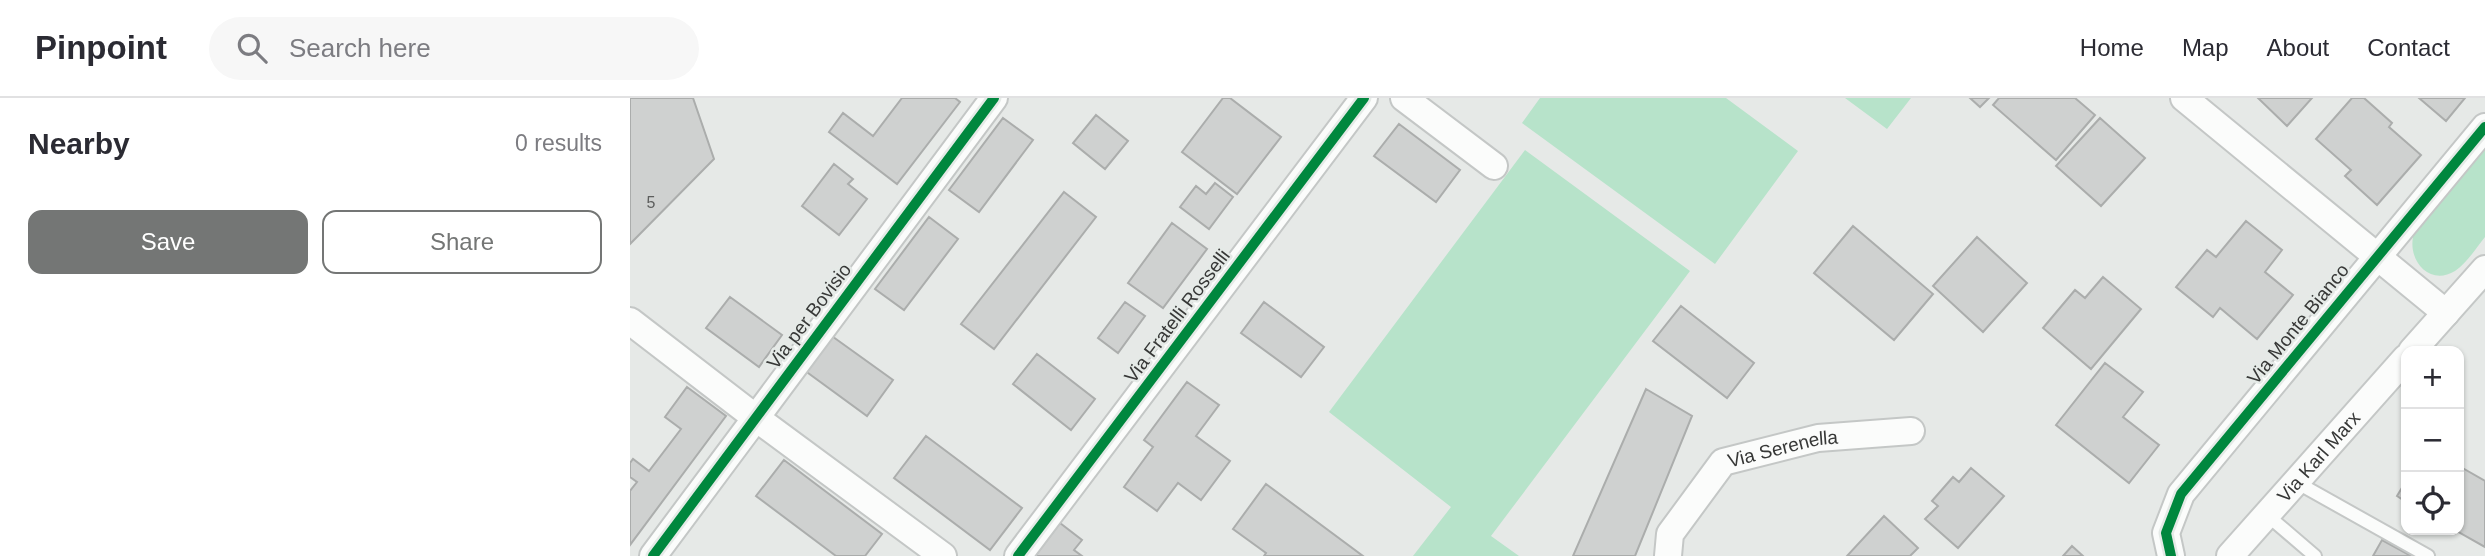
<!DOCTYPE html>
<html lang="en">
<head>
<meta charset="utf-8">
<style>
	:root { --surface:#fff; --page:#f7f7f7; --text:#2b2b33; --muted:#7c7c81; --line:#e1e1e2; --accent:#747675 }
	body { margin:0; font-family:Arial,sans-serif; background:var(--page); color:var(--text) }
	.controls { position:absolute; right:21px; bottom:21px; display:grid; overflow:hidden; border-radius:14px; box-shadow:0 2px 5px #0004 }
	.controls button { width:63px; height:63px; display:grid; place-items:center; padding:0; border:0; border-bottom:2px solid var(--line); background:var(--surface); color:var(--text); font:35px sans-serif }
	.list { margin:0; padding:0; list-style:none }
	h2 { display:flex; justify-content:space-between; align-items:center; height:91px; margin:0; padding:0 28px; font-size:30px }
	h2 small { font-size:23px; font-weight:400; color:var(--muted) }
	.actions { display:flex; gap:14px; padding:21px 28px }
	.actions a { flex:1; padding:16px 0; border:2px solid var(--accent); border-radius:14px; text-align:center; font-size:24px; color:var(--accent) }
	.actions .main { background:var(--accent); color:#fff }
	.icon { flex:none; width:38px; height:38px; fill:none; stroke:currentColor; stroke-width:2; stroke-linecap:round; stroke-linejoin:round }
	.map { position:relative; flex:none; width:1855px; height:458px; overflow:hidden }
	header { display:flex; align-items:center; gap:42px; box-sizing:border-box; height:98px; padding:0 35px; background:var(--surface); border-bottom:2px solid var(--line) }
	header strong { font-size:33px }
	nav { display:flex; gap:38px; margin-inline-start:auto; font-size:24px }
	.search { width:490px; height:63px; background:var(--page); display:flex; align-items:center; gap:18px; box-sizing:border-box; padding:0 24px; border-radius:38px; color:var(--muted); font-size:26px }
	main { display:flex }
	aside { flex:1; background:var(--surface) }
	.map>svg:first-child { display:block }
	.green { fill:#b7e3ca }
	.building { fill:#cfd1d0; stroke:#abadac; stroke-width:2 }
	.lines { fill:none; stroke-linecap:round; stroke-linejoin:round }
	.lane-casing { stroke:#c4c7c6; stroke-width:16 }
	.street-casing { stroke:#c4c7c6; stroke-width:30 }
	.lane { stroke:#fbfcfb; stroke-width:12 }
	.street { stroke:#fbfcfb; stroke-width:26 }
	.cycleway-casing { stroke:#e5eae7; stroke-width:15 }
	.cycleway { stroke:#00873e; stroke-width:10 }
	.labels { text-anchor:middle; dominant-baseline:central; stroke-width:5; stroke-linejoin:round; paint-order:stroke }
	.number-label { font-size:16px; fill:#5d5e5d }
	.street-label { font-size:19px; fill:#373837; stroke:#e5eae7 }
</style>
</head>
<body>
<header>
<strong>Pinpoint</strong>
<div class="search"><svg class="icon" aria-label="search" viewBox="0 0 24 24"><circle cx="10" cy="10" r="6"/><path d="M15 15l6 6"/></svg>Search here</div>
<nav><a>Home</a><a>Map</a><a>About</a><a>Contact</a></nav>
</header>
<main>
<aside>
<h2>Nearby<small>0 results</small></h2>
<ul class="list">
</ul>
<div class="actions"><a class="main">Save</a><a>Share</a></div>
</aside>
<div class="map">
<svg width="1855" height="458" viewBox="0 0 1855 458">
	<rect width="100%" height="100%" fill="#e6e9e7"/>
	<path class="green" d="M 910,0 L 1096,0 L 1168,53 L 1085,166 L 892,25 Z
		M 1215,0 L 1281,0 L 1257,31 Z
		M 1855,47 L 1855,139 C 1846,150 1837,165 1825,173 C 1797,190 1773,157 1786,130 Z
		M 895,52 L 1060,173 L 861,438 L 889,458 L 783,458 L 821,409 L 699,314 Z"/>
	<path class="building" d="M 0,0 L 63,0 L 84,61 L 0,146 Z
		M 272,0 L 325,0 L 330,4 L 267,86 L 199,34 L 213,15 L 243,38 Z
		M 593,0 L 600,0 L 651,39 L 607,96 L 552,54 Z
		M 1340,0 L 1359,0 L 1350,9 Z
		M 1369,0 L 1445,0 L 1465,17 L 1426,62 L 1363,7 Z
		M 1628,0 L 1682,0 L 1657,28 Z
		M 1722,0 L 1734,0 L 1762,25 L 1759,29 L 1791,57 L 1747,107 L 1715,78 L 1721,72 L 1686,41 Z
		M 1789,0 L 1835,0 L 1816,23 Z
		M 466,17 L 498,43 L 475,71 L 443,45 Z
		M 373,20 L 403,42 L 349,114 L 319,92 Z
		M 1470,20 L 1515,60 L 1471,108 L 1426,68 Z
		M 769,26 L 830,72 L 806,104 L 744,58 Z
		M 204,66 L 223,81 L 218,86 L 237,101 L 209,137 L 172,108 Z
		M 585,85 L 603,99 L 579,131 L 550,109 L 566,88 L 576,96 Z
		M 434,94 L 466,119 L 364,251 L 331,226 Z
		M 299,119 L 328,141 L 274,212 L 245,191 Z
		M 1616,123 L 1652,152 L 1635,174 L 1663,197 L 1627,241 L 1590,210 L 1583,219 L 1546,189 L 1577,152 L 1586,159 Z
		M 542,125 L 577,151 L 533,210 L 498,185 Z
		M 1223,128 L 1303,196 L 1264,242 L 1184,175 Z
		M 1347,139 L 1397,185 L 1353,234 L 1303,188 Z
		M 1473,179 L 1511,211 L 1461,271 L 1413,230 L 1445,192 L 1455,200 Z
		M 100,199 L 152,237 L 129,269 L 76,230 Z
		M 495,204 L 515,218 L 488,255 L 468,240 Z
		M 634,204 L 694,249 L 671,279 L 611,235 Z
		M 1051,208 L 1124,265 L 1097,300 L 1023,243 Z
		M 199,236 L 263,282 L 237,318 L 174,272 Z
		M 407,256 L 465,301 L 441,332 L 383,286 Z
		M 1475,265 L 1513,294 L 1493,319 L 1529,347 L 1499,385 L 1426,327 Z
		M 557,284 L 589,307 L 566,338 L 600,363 L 571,402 L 548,385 L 527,413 L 494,389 L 523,349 L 514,342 Z
		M 57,289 L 96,318 L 0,447 L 0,393 L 7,384 L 0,379 L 0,365 L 3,361 L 19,373 L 51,331 L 35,319 Z
		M 1016,291 L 1062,318 L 1005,458 L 943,458 Z
		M 296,338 L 392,410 L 360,452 L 264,380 Z
		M 154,362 L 252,436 L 235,458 L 206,458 L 126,398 Z
		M 1829,368 L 1855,383 L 1855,449 L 1825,432 L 1829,432 Z
		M 1341,370 L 1374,398 L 1328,450 L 1295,421 L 1308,408 L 1302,403 L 1323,379 L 1329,384 Z
		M 1776,383 L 1776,404 L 1767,398 Z
		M 636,386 L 733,458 L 634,458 L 636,455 L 603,431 Z
		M 1254,418 L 1288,450 L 1280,458 L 1217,458 Z
		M 430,425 L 452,442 L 444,452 L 452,458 L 405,458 Z
		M 1752,442 L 1781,458 L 1743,458 Z
		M 1442,448 L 1453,458 L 1433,458 Z"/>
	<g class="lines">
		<g class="lane-casing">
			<path id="lane" d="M 1666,384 L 1798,458
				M 1637,417 L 1685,458"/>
		</g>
		<g class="street-casing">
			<g id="street">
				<path d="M 774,0 L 864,68"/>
				<path d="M 1554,0 L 1816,215"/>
				<path d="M 0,223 L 126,320 L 313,458"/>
				<path d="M 1782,253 L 1855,171"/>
				<path d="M 23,458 L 364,0"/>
				<path d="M 388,458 L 734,0"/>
				<path id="s1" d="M 1038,458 L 1040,436 L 1093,364 L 1188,340 L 1281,333"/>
				<path d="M 1541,458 L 1536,435 L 1551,396 L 1855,29"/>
				<path id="s2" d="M 1600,458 L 1776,260"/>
			</g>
		</g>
		<use href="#lane" class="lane"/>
		<use href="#street" class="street"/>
		<g class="cycleway-casing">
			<path id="cycleway" d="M 23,458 L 364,0
				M 388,458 L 734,0
				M 1541,458 L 1536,435 L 1551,396 L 1855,29"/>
		</g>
		<use href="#cycleway" class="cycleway"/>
	</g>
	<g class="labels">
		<g class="number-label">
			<text x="21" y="104">5</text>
		</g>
		<g class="street-label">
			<text transform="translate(179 218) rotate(-53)">Via per Bovisio</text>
			<text transform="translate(547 218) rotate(-53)">Via Fratelli Rosselli</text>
			<text transform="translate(1668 226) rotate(-51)">Via Monte Bianco</text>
			<text stroke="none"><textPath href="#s1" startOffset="173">Via Serenella</textPath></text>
			<text stroke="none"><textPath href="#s2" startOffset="133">Via Karl Marx</textPath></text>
		</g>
	</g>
</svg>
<div class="controls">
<button>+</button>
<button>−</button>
<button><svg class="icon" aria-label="locate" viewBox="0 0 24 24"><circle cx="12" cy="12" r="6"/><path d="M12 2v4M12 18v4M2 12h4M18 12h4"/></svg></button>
</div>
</div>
</main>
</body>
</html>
